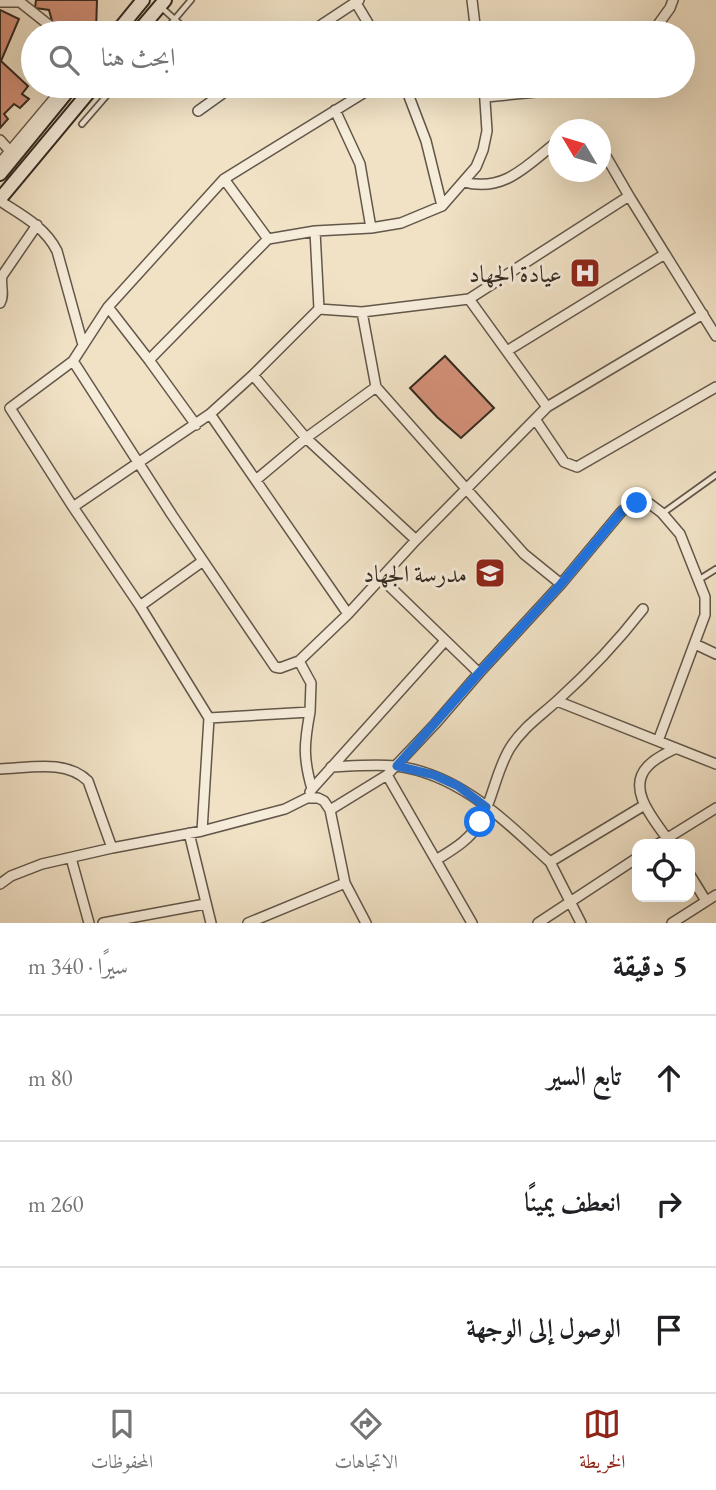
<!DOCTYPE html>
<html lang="ar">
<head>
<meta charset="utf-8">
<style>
	:root { --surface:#fff; --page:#f6f6f6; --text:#202124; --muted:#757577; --line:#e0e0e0; --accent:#8f2418 }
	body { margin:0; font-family:"EB Garamond",Amiri,serif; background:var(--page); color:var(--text); direction:rtl }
	.controls { position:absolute; right:21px; bottom:21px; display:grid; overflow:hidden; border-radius:14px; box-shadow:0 7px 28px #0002 }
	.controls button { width:63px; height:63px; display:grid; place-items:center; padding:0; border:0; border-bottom:2px solid var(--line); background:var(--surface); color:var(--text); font:35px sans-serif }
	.compass { position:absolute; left:548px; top:119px; width:63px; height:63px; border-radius:50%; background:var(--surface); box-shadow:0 7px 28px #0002; rotate:308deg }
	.stop { position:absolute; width:21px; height:21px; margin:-16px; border:5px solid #1a73e8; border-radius:50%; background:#fff }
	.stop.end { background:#1a73e8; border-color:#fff; box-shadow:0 2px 7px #0008 }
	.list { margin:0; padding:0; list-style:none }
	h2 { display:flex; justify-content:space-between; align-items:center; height:91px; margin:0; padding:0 28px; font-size:30px }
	h2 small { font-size:23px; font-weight:400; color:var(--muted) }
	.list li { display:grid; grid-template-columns:46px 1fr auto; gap:21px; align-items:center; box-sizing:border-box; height:126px; padding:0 28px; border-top:2px solid var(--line) }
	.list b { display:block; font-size:26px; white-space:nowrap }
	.list em { font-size:23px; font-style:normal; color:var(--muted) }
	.icon { flex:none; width:38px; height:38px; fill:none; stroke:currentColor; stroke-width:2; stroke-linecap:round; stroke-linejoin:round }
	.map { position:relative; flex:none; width:716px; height:923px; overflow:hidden; direction:ltr }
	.search { position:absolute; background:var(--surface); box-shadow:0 7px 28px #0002; left:21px; right:21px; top:21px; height:77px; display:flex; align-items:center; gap:18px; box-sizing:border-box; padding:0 24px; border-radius:38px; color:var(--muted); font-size:26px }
	.sheet { height:469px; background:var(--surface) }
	nav { display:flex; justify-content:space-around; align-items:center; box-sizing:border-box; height:98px; border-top:2px solid var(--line); background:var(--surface); font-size:19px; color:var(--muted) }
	nav a { display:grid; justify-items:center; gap:4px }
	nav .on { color:var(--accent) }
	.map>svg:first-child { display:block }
	.building { fill:#d39078; stroke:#332920; stroke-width:2 }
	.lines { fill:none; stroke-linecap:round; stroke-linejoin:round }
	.lane-casing { stroke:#62574a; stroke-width:8 }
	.street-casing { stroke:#62574a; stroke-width:12 }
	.secondary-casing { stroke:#332920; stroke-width:16 }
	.lane { stroke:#f6ecda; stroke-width:4.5 }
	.street { stroke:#f6ecda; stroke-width:9 }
	.secondary { stroke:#f6ecda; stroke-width:12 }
	.route { stroke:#1a73e8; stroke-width:9 }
	.labels { text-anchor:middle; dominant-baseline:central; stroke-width:6; stroke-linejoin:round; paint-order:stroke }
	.poi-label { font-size:24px; fill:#332920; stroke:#f6ecda; text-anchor:end }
</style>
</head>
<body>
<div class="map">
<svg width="716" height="923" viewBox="0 0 716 923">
	<rect width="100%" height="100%" fill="#f1e2c6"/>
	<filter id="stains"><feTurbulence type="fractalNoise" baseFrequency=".00286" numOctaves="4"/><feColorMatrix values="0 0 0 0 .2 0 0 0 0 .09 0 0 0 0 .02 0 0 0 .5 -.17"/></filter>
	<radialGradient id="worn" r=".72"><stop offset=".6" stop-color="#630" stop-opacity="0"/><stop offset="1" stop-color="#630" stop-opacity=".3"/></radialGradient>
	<path class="building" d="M 36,0 L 97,0 L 96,32 L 80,31 L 78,22 L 69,25 L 68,30 L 54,28 L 49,10 L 35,8 Z
		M 0,10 L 19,19 L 1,61 L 28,86 L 22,94 L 29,99 L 20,108 L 14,104 L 4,114 L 8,119 L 0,128 Z
		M 445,356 L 494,408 L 461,438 L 437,417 L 410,388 Z"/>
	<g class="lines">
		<g class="lane-casing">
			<path id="lane" d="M 162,8 L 190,33
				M 163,33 L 191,0
				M 82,124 L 115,86
				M 663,513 L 716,475
				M 700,579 L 716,569"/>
		</g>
		<g class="street-casing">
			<path id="street" d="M 472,0 L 476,33
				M 0,2 L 20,2 L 59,33
				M 356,3 L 374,33
				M 309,33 L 359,0
				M 652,33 L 670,8 L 673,0
				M 405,86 L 426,141 L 442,206
				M 486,97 L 598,86
				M 335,110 L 360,164 L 371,228
				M 198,111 L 233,86
				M 578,130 L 585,130
				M 0,140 L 10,151
				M 600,146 L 629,196
				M 0,163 L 53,100
				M 224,179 L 268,239
				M 464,182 C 505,193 528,164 558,141
				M 0,201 C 22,215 45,227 57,251 L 83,345
				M 665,254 L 716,336
				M 469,299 L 629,196 L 665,254 L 507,351
				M 0,303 C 5,295 0,285 2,276 L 37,225
				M 108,307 L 149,360 L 268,239 L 315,231 L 371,228 L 401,223 L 442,206 L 476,167 L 483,150 L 487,131 L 484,86
				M 362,312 L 376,387 L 524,554 L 561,584
				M 149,360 L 196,425
				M 73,361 L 172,515 L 275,667 L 280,668 L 299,661 L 348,614 L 416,540 L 547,407 L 469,299 L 362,312 L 319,309 L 315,231
				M 253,375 L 306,438 L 416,540
				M 547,407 L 703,314
				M 210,414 L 348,614
				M 535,419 L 564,462 L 577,467 L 716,387
				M 256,480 L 306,438 L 376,387
				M 73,507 L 210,414 L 253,375 L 319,309
				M 140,606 L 203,561
				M 695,644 L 716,654
				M 479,673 L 561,584 L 622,511 L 637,503 L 650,504 L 662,513 L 680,534 L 705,597 L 705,615 L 658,741
				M 557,701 L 716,764
				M 209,718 L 310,712 L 311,683 L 299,661
				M 331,767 C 353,766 375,764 396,766 C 460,774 505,821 550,862
				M 0,769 C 29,768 66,759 88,781 L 112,848
				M 387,775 L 472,923
				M 312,789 L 445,641
				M 310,792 L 312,789 C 303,758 304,744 310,712
				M 330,810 L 387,775 L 435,724 L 479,673 L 381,578
				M 202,831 L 209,718 L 140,606 L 73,507 L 10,408 L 73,361 L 108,307 L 224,179 L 375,86
				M 189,833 L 211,923
				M 658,844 L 716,808
				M 671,844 C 658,824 624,790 648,766 C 655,758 667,753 676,748
				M 71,858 L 89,923
				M 436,860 C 452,850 470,840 480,822 C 493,799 496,771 510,748 C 523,727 542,715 559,699 C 590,671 618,641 643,609
				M 690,875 L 706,901
				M 0,884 L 11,876 L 42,864 L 112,848 L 202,831 L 285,809 L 307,798 L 318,798 L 324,801 L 330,810 L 345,883 L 366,923
				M 103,923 L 205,904
				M 248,923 L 345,883
				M 538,923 L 637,858
				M 581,923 L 550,862 L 643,806
				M 672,923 L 716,895"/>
		</g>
		<g class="secondary-casing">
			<path id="secondary" d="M 116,33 L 143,0
				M 137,33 L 165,0
				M 0,174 L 72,86
				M 0,199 L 94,86"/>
		</g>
		<use href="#lane" class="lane"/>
		<use href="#street" class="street"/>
		<use href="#secondary" class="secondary"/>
	</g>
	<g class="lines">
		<path class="route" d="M 480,822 L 486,807 L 458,786 L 434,775 L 397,766 L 479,673 L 561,584 L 622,511 L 637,503"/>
	</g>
	<defs>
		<g id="hospital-square" transform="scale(1.575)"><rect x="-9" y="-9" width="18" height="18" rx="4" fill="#8f2418" stroke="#f6ecda"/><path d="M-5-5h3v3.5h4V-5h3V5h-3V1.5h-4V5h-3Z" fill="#fff"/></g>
		<g id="school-square" transform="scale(1.575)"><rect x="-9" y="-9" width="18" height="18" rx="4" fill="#8f2418" stroke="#f6ecda"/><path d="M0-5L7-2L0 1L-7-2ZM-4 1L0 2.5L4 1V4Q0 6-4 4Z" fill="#fff"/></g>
	</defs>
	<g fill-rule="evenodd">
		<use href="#hospital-square" x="585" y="273"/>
		<use href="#school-square" x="490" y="573"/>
	</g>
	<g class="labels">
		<g class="poi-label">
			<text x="562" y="273">عيادة الجهاد</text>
			<text x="467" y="573">مدرسة الجهاد</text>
		</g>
	</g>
	<rect width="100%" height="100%" filter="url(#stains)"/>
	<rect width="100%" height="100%" fill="url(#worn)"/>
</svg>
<div class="controls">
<button><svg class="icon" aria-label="locate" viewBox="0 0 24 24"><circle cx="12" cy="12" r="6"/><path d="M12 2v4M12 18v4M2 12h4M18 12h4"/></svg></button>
</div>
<svg class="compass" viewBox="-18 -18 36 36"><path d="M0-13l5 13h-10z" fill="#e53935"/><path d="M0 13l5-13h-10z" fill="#757577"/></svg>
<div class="stop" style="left:480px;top:822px"></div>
<div class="stop end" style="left:637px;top:503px"></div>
<div class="search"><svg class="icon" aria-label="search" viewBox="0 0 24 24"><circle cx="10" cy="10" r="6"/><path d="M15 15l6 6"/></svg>ابحث هنا</div>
</div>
<section class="sheet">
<h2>5 دقيقة<small>سيرًا · 340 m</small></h2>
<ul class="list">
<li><svg class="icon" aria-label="ahead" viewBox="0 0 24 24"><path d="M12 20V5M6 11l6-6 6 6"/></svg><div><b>تابع السير</b></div><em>80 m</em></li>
<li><svg class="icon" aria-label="right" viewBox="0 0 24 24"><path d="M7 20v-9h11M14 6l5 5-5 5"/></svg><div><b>انعطف يمينًا</b></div><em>260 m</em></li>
<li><svg class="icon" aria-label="arrive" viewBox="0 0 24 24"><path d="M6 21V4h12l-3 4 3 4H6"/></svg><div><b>الوصول إلى الوجهة</b></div></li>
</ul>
</section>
<nav>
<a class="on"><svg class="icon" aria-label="map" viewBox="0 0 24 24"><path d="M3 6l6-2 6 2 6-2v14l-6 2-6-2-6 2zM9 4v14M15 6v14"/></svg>الخريطة</a>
<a><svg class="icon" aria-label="directions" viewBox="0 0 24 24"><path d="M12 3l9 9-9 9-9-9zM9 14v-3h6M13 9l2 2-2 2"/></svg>الاتجاهات</a>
<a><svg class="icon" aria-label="saved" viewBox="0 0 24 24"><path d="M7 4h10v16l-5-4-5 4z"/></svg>المحفوظات</a>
</nav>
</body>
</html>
